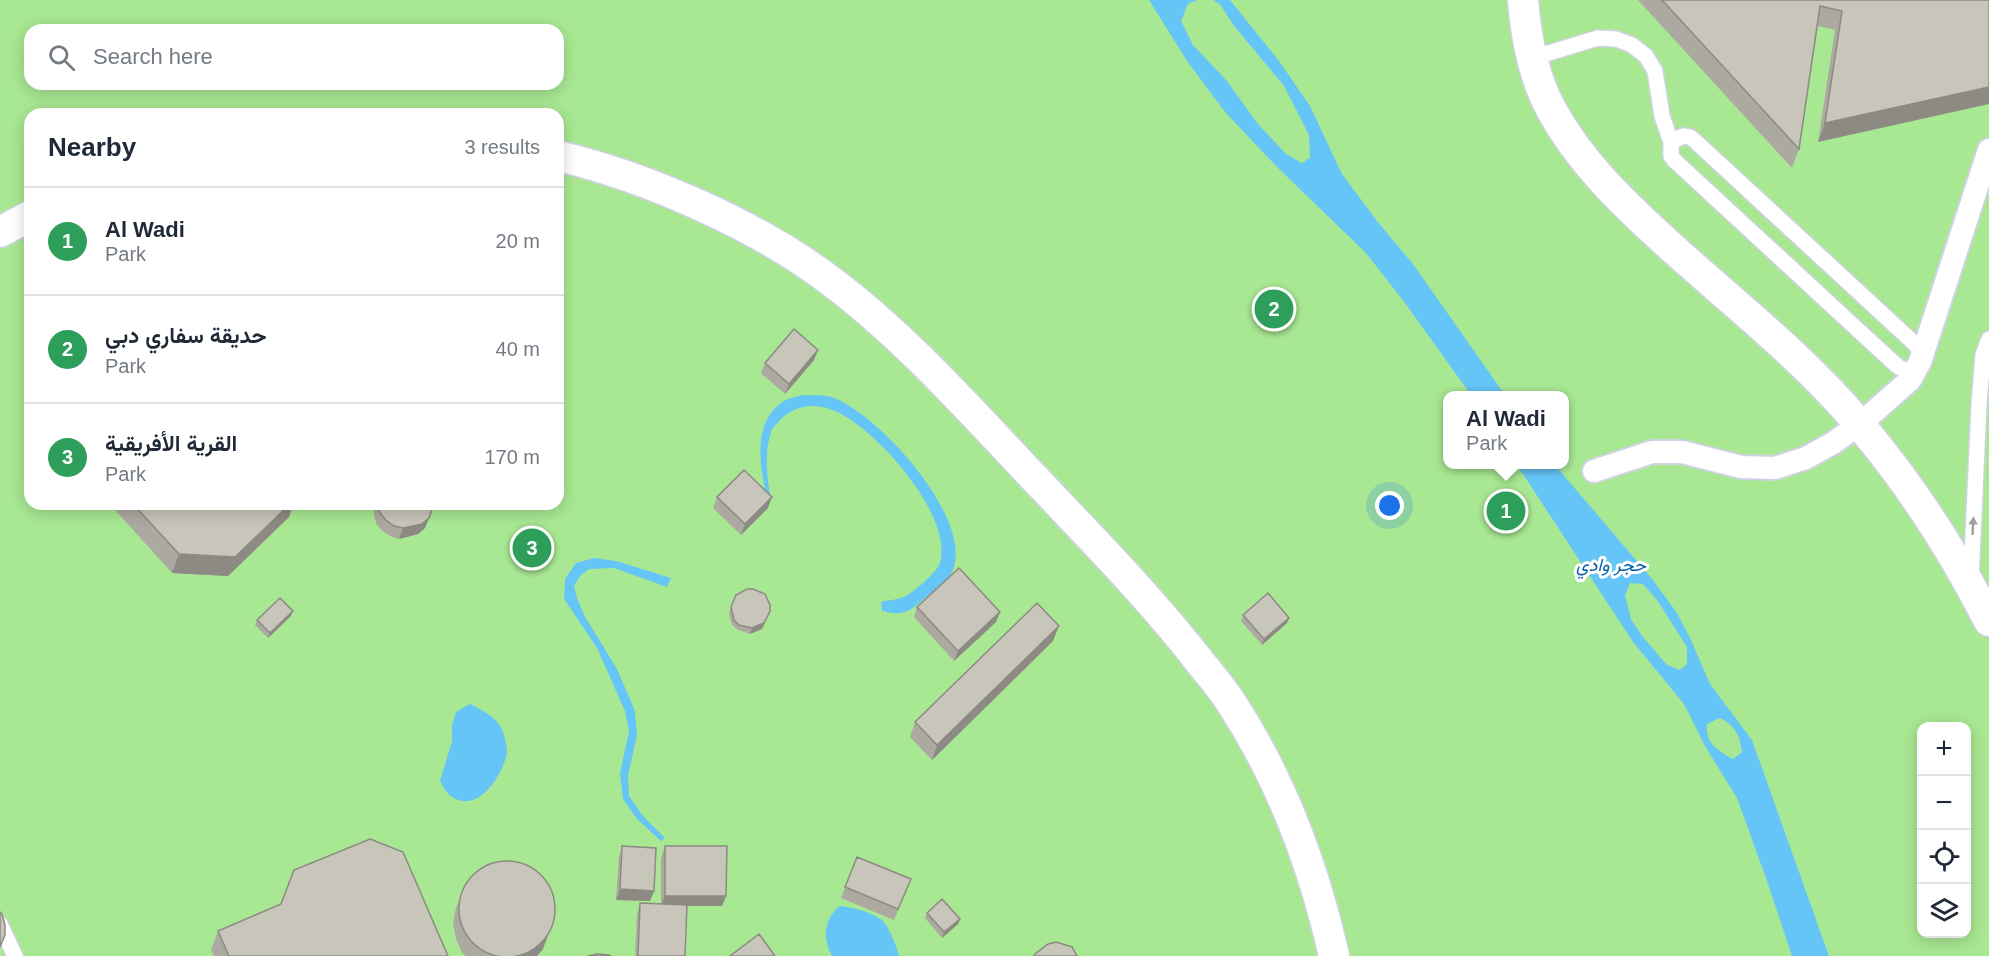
<!DOCTYPE html>
<html lang="en">
<head>
<meta charset="utf-8">
<style>
	:root { --surface:#fff; --page:#f6f6f7; --text:#1f2937; --muted:#747a83; --line:#e0e1e3; --accent:#7c3aed }
	body { margin:0; font-family:Arial,Vazirmatn,sans-serif; background:var(--page); color:var(--text) }
	.controls { position:absolute; right:18px; bottom:18px; display:grid; overflow:hidden; border-radius:12px; box-shadow:0 3px 15px #0003 }
	.controls button { width:54px; height:54px; display:grid; place-items:center; padding:0; border:0; border-bottom:2px solid var(--line); background:var(--surface); color:var(--text); font:30px sans-serif }
	.you { position:absolute; left:1390px; top:506px; width:21px; height:21px; margin:-15px; border:4px solid #fff; border-radius:50%; background:#1a73e8; box-shadow:0 0 0 9px #1a73e833 }
	.badge { display:grid; place-items:center; width:39px; height:39px; border-radius:50%; background:var(--accent); color:#fff; font-size:20px; font-weight:700 }
	.pin { position:absolute; translate:-50% -50%; border:3px solid #fff; box-shadow:0 2px 6px #0006 }
	.popup { position:absolute; left:1443px; top:391px; width:126px; height:78px; box-sizing:border-box; display:grid; place-content:center; border-radius:12px; background:var(--surface); filter:drop-shadow(0 2px 4px #0005); font-size:20px; white-space:nowrap; color:var(--muted) }
	.popup b { font-size:22px; color:var(--text) }
	.popup::after { content:''; position:absolute; left:50%; top:100%; margin-left:-12px; border:12px solid transparent; border-top-color:var(--surface) }
	.list { margin:0; padding:0; list-style:none }
	h2 { display:flex; justify-content:space-between; align-items:center; height:78px; margin:0; padding:0 24px; font-size:26px }
	h2 small { font-size:20px; font-weight:400; color:var(--muted) }
	.list li { display:grid; grid-template-columns:39px 1fr auto; gap:18px; align-items:center; box-sizing:border-box; height:108px; padding:0 24px; border-top:2px solid var(--line) }
	.list b { display:block; font-size:22px; white-space:nowrap }
	.list p { margin:0; font-size:20px; white-space:nowrap; color:var(--muted) }
	.list em { font-size:20px; font-style:normal; color:var(--muted) }
	.icon { flex:none; width:33px; height:33px; fill:none; stroke:currentColor; stroke-width:2; stroke-linecap:round; stroke-linejoin:round }
	.map { position:relative; flex:none; width:1989px; height:956px; overflow:hidden }
	.search { position:absolute; background:var(--surface); box-shadow:0 3px 15px #0003; left:24px; top:24px; width:540px; height:66px; display:flex; align-items:center; gap:15px; box-sizing:border-box; padding:0 21px; border-radius:18px; color:var(--muted); font-size:22px }
	.panel { position:absolute; background:var(--surface); box-shadow:0 3px 15px #0003; left:24px; top:108px; width:540px; height:402px; border-radius:18px }
	.map>svg:first-child { display:block }
	.green { fill:#a9e893; fill-rule:evenodd }
	.water { fill:#66c5f7; fill-rule:evenodd }
	.lines { fill:none; stroke-linecap:round; stroke-linejoin:round }
	.service-casing { stroke:#d0d2e4; stroke-width:18 }
	.pedestrian-casing { stroke:#d0d2e4; stroke-width:26 }
	.minor-casing { stroke:#d0d2e4; stroke-width:33 }
	.service { stroke:#fff; stroke-width:15 }
	.pedestrian { stroke:#fff; stroke-width:22 }
	.minor { stroke:#fff; stroke-width:30 }
	.wall { fill:#aca9a0 }
	.shaded-wall { fill:#8c8a82 }
	.building { fill:#c8c5ba; stroke:#8c8a82; stroke-width:1.5 }
	.oneway { fill:#9f9f9f }
	.labels { text-anchor:middle; dominant-baseline:central; stroke-width:6; stroke-linejoin:round; paint-order:stroke }
	.water-label { font-size:18px; font-style:italic; fill:#0361a5; stroke:#fff }
</style>
</head>
<body>
<div class="map">
<svg width="1989" height="956" viewBox="0 0 1989 956">
	<rect width="100%" height="100%" fill="#ede7db"/>
	<path class="green" d="M 0,0 L 1989,0 L 1989,956 L 0,956 ZM 30,30 L 558,30 L 558,84 L 30,84 ZM 30,114 L 558,114 L 558,504 L 30,504 ZM 1448,396 L 1564,396 L 1564,464 L 1448,464 ZM 1922,726 L 1966,726 L 1966,934 L 1922,934 Z"/>
	<path class="water" d="M 1149,0 L 1197,0 L 1188,4 L 1181,21 L 1193,45 L 1227,81 L 1258,124 L 1286,154 L 1302,163 L 1310,158 L 1309,135 L 1284,86 L 1234,26 L 1220,4 L 1213,0 L 1230,0 L 1279,61 L 1310,106 L 1342,174 L 1377,221 L 1413,264 L 1505,395 L 1471,395 L 1405,303 L 1366,253 L 1277,167 L 1225,112 L 1187,61 Z
		M 802,395 C 811,396 825,394 834,398 C 880,416 965,511 955,563 C 952,579 938,588 926,597 C 910,611 904,617 882,611 L 881,602 C 888,600 897,600 904,597 C 913,593 937,572 940,563 C 953,516 880,434 841,414 C 818,402 797,403 779,421 C 776,425 772,427 771,432 C 764,453 767,478 771,500 L 767,500 C 761,469 750,422 784,401 C 789,398 797,397 802,395 Z
		M 1517,465 L 1555,465 L 1653,580 L 1677,613 L 1691,640 L 1710,684 L 1752,740 L 1829,956 L 1792,956 L 1767,881 L 1737,798 L 1705,746 L 1684,704 L 1633,642 ZM 1630,583 L 1643,584 L 1657,600 L 1687,647 L 1687,664 L 1680,670 L 1667,665 L 1642,636 L 1631,619 L 1625,595 ZM 1719,718 C 1735,724 1740,736 1742,752 L 1733,759 C 1717,750 1705,743 1707,724 Z
		M 594,558 L 616,561 L 671,578 L 667,587 L 614,568 L 589,569 L 580,576 L 574,586 L 577,598 L 584,615 L 617,669 L 635,711 L 637,735 L 628,776 L 629,796 L 643,816 L 665,838 L 661,841 L 637,819 L 623,799 L 620,773 L 629,731 L 625,711 L 597,648 L 564,599 L 565,579 L 576,563 Z
		M 470,704 C 482,710 493,715 500,726 C 504,731 507,746 507,753 C 503,775 477,816 451,796 C 446,793 443,786 440,781 L 452,741 L 452,725 L 456,712 Z
		M 840,906 C 853,907 873,913 882,920 C 888,925 898,949 899,956 L 832,956 C 822,939 824,918 840,906 Z"/>
	<g class="lines">
		<g class="service-casing">
			<path id="service" d="M 1532,58 L 1598,38 L 1616,39 L 1632,45 L 1646,56 L 1655,71 L 1662,116 L 1671,142
				M 1683,136 L 1690,137 L 1695,141 L 1915,344 C 1930,360 1913,379 1896,365 L 1675,161 L 1671,156 L 1671,142 Z
				M 1971,579 L 1979,405 L 1983,355 L 1989,339
				M 0,924 L 15,956"/>
		</g>
		<g class="pedestrian-casing">
			<path id="pedestrian" d="M 1594,471 L 1652,452 L 1682,452 L 1741,467 L 1775,468 L 1806,458 L 1833,443 L 1860,424 L 1910,380 L 1920,362 L 1989,150"/>
		</g>
		<g class="minor-casing">
			<path id="minor" d="M 1523,0 C 1526,37 1533,76 1551,109 C 1580,163 1624,204 1669,245 C 1733,303 1804,358 1860,425 C 1910,484 1954,552 1989,621
				M 558,156 C 647,177 759,226 832,282 C 909,340 974,415 1041,485 C 1095,542 1151,599 1200,662 C 1211,676 1223,689 1232,704 C 1282,781 1314,867 1334,956
				M 0,232 L 30,216"/>
		</g>
		<use href="#service" class="service"/>
		<use href="#pedestrian" class="pedestrian"/>
		<use href="#minor" class="minor"/>
	</g>
	<path class="wall" d="M 1638,0 L 1989,0 L 1818,142 L 1835,30 L 1818,26 L 1799,149 L 1792,168 Z
		M 814,360 L 785,394 L 761,373 L 765,363 Z
		M 717,497 L 768,508 L 741,535 L 713,508 Z
		M 117,504 L 293,504 L 289,517 L 228,576 L 172,573 L 116,511 Z
		M 374,504 L 434,504 L 425,528 L 418,534 L 399,539 L 390,536 L 382,531 L 376,523 L 374,514 Z
		M 736,595 L 768,617 L 762,629 L 750,634 L 738,630 L 732,625 L 729,613 Z
		M 917,607 L 996,622 L 954,661 L 914,617 Z
		M 1243,615 L 1289,618 L 1287,623 L 1262,645 L 1241,621 Z
		M 291,616 L 268,638 L 255,625 L 257,620 Z
		M 1053,641 L 932,760 L 910,737 L 915,722 Z
		M 622,846 L 654,891 L 650,901 L 616,900 L 619,857 Z
		M 665,846 L 726,896 L 722,906 L 687,906 L 685,956 L 635,956 L 637,914 L 640,903 L 661,904 L 661,857 Z
		M 857,857 L 907,889 L 894,920 L 841,898 Z
		M 462,893 L 543,949 L 537,956 L 466,956 L 462,953 L 456,939 L 453,923 L 456,908 Z
		M 927,913 L 960,919 L 958,924 L 942,938 L 925,918 Z
		M 218,931 L 448,956 L 214,956 L 211,950 Z"/>
	<path class="shaded-wall" d="M 1989,87 L 1989,104 L 1818,142 L 1825,123 Z
		M 818,350 L 814,360 L 785,394 L 789,384 Z
		M 772,497 L 768,508 L 741,535 L 745,524 Z
		M 290,504 L 293,504 L 289,517 L 228,576 L 172,573 L 179,554 Z
		M 429,518 L 425,528 L 418,534 L 399,539 L 403,528 Z
		M 293,611 L 291,616 L 268,638 L 270,633 Z
		M 770,611 L 762,629 L 750,634 L 752,628 Z
		M 1000,612 L 996,622 L 954,661 L 958,651 Z
		M 1289,618 L 1287,623 L 1262,645 L 1264,639 Z
		M 1059,626 L 1053,641 L 932,760 L 937,745 Z
		M 620,889 L 654,891 L 650,901 L 616,900 Z
		M 665,896 L 726,896 L 722,906 L 661,906 Z
		M 554,919 L 543,949 L 537,956 L 515,956 Z
		M 960,919 L 958,924 L 942,938 L 944,932 Z"/>
	<path class="building" d="M 1662,0 L 1989,0 L 1989,87 L 1825,123 L 1842,11 L 1820,6 L 1799,149 Z
		M 794,329 L 818,350 L 789,384 L 765,363 Z
		M 744,470 L 772,497 L 745,524 L 717,497 Z
		M 133,504 L 290,504 L 235,557 L 179,554 Z
		M 377,504 L 434,504 L 429,518 L 422,524 L 403,528 L 394,526 L 386,520 L 380,513 Z
		M 959,568 L 1000,612 L 958,651 L 917,607 Z
		M 747,589 L 753,589 L 765,594 L 770,605 L 770,611 L 764,623 L 752,628 L 739,625 L 734,620 L 731,607 L 736,595 Z
		M 1268,593 L 1289,618 L 1264,639 L 1243,615 Z
		M 280,598 L 293,611 L 270,633 L 257,620 Z
		M 1037,603 L 1059,626 L 937,745 L 915,722 Z
		M 370,839 L 403,852 L 448,956 L 229,956 L 218,931 L 281,904 L 294,870 Z
		M 622,846 L 656,848 L 654,891 L 620,889 Z
		M 665,846 L 727,846 L 726,896 L 665,896 Z
		M 857,857 L 911,879 L 898,909 L 845,887 Z
		M459 909a48 48 0 1 1 96 0a48 48 0 1 1-96 0Z
		M 942,899 L 960,919 L 944,932 L 927,913 Z
		M 640,903 L 687,905 L 685,956 L 638,956 Z
		M 0,912 L 2,914 L 5,925 L 5,935 L 0,947 Z
		M 759,934 L 775,956 L 730,956 Z
		M 1056,942 L 1072,947 L 1077,956 L 1034,956 L 1035,954 L 1048,944 Z
		M 597,954 L 609,955 L 611,956 L 588,956 Z"/>
	<defs><path id="oneway-solid" d="M-6-.8H1V-3.2L6.5 0L1 3.2V.8H-6Z" transform="scale(1.5)"/></defs>
	<use class="oneway" href="#oneway-solid" transform="translate(1973 526) rotate(-87)"/>
	<g class="labels">
		<g class="water-label">
			<text x="1611" y="565">حجر وادي</text>
		</g>
	</g>
</svg>
<div class="controls">
<button>+</button>
<button>−</button>
<button><svg class="icon" aria-label="locate" viewBox="0 0 24 24"><circle cx="12" cy="12" r="6"/><path d="M12 2v4M12 18v4M2 12h4M18 12h4"/></svg></button>
<button><svg class="icon" aria-label="layers" viewBox="0 0 24 24"><path d="M12 4l9 5-9 5-9-5zM3 14l9 5 9-5"/></svg></button>
</div>
<div class="you"></div>
<div class="pin badge" style="left:1506px;top:511px;background:#2e9e5b">1</div>
<div class="popup"><b>Al Wadi</b>Park</div>
<div class="pin badge" style="left:1274px;top:309px;background:#2e9e5b">2</div>
<div class="pin badge" style="left:532px;top:548px;background:#2e9e5b">3</div>
<div class="search"><svg class="icon" aria-label="search" viewBox="0 0 24 24"><circle cx="10" cy="10" r="6"/><path d="M15 15l6 6"/></svg>Search here</div>
<section class="panel">
<h2>Nearby<small>3 results</small></h2>
<ul class="list">
<li><span class="badge" style="background:#2e9e5b">1</span><div><b>Al Wadi</b><p>Park</p></div><em>20 m</em></li>
<li><span class="badge" style="background:#2e9e5b">2</span><div><b>حديقة سفاري دبي</b><p>Park</p></div><em>40 m</em></li>
<li><span class="badge" style="background:#2e9e5b">3</span><div><b>القرية الأفريقية</b><p>Park</p></div><em>170 m</em></li>
</ul>
</section>
</div>
</body>
</html>
